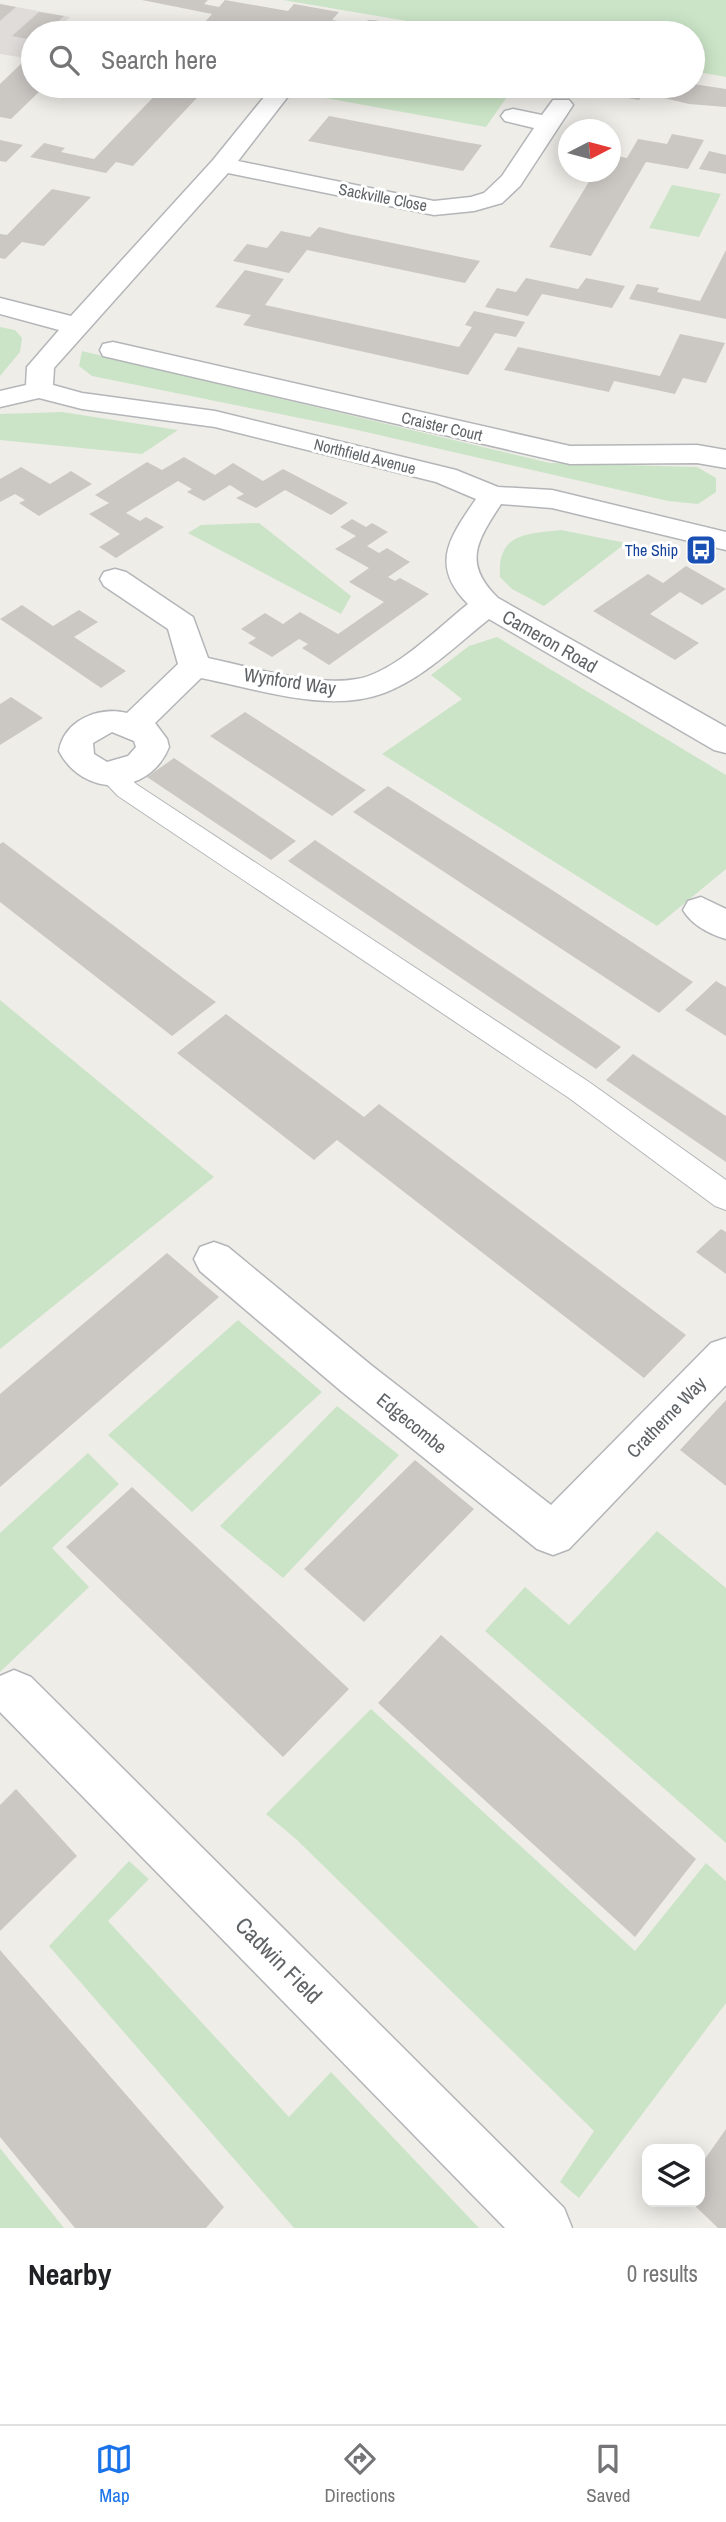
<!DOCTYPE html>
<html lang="en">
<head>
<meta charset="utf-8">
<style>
	:root { --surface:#fff; --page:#f2f2f2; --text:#202124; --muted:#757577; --line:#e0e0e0; --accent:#1a73e8 }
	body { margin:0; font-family:"Archivo Narrow",sans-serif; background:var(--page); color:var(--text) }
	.controls { position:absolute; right:21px; bottom:21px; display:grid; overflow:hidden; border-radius:14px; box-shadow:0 4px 18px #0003 }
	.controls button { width:63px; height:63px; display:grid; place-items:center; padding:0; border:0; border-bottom:2px solid var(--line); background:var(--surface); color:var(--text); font:35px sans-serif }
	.compass { position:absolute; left:558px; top:119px; width:63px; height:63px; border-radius:50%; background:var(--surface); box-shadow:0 4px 18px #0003; rotate:84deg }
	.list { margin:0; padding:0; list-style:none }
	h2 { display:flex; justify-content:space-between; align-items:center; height:91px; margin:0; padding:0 28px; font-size:30px }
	h2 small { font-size:23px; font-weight:400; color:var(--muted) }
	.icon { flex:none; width:38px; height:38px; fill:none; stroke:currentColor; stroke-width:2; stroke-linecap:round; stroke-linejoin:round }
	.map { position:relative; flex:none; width:726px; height:2228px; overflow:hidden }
	.search { position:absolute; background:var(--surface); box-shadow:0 4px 18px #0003; left:21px; right:21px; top:21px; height:77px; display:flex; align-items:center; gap:18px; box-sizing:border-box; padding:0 24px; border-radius:38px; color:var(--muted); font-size:26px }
	.sheet { height:196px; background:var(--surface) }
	nav { display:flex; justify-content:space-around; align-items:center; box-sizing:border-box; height:98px; border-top:2px solid var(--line); background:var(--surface); font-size:19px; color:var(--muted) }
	nav a { display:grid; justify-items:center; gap:4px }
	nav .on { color:var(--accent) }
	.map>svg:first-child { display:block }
	.industrial { fill:#dfdcda }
	.green { fill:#cbe4c7 }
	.building { fill:#cbc8c4 }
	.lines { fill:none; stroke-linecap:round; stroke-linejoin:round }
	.service-casing { stroke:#b3b5b8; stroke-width:2 }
	.minor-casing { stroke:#b3b5b8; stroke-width:3 }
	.service { fill:#fff; fill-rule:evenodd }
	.minor { fill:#fff; fill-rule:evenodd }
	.labels { text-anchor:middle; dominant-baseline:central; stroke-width:6; stroke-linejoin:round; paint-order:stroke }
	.far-street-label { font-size:16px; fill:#5f6366; stroke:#fff }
	.far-transit-label { font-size:16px; fill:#164399; stroke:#fff; text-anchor:end }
	.street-label { font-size:19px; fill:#5f6366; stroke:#fff }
	.near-street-label { font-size:23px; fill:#5f6366; stroke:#fff }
</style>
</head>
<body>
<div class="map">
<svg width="726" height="2228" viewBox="0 0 726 2228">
	<rect width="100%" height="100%" fill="#efede8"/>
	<path class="industrial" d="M 0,4 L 70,17 L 52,33 L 33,33 L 33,51 L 25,58 L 0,54 Z"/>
	<path class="green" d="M 283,0 L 726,0 L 726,77 L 693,71 L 693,33 L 478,33 Z
		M 310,86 L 465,86 L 509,94 L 486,127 L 303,94 Z
		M 672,185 L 721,194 L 699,237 L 649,228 Z
		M 0,327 L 15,330 L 22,338 L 20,352 L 0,376 Z
		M 82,351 L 550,463 L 697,467 L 716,478 L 716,492 L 698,504 L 668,501 L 344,427 L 92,376 L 79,366 Z
		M 62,412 L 178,430 L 142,454 L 0,440 L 0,414 Z
		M 259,523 L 351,596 L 341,614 L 188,533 L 201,525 Z
		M 561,530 L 626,543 L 544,606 L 512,589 L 500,577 C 497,533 526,534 561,530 Z
		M 497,637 L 726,775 L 726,869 L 657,926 L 382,754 L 462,699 L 431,675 L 469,646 Z
		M 0,1000 L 214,1177 L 0,1349 Z
		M 238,1320 L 322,1392 L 192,1512 L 108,1435 Z
		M 337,1406 L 399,1455 L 283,1578 L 220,1526 Z
		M 88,1453 L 119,1484 L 52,1548 L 89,1587 L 0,1672 L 0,1533 Z
		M 657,1531 L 726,1588 L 726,1843 L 485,1631 L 525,1587 L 569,1625 Z
		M 371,1709 L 635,1951 L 706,1863 L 726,1881 L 726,2003 L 579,2198 L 560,2182 L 594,2131 L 296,1839 L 266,1814 Z
		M 129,1861 L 149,1879 L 108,1921 L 289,2117 L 331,2072 L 479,2228 L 294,2228 L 49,1946 Z
		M 0,2148 L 64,2228 L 0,2228 Z"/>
	<path class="building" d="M 142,0 L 208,0 L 204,4 L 219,7 L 225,0 L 288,11 L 294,4 L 339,12 L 332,20 L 363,25 L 368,20 L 374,20 L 440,33 L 302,33 L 258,26 L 253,30 L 205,22 L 212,14 Z
		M 0,4 L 16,7 L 0,21 Z
		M 39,12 L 64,16 L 46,33 L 33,33 L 33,40 L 12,36 Z
		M 26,59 L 33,60 L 33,86 L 45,86 L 11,119 L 0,117 L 0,84 Z
		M 693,84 L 726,89 L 726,107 L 689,104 L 643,93 L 639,100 L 588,91 L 591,86 L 665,87 Z
		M 164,86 L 208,86 L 133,166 L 116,162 L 106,173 L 30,157 L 44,143 L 65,148 L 61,152 L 94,159 Z
		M 329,116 L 459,141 L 482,145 L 463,171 L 308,141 Z
		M 672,134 L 704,140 L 688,169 L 646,162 L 591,256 L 549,247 L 595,172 L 611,172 L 611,155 L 627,158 L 638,139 L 667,144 Z
		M 0,140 L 23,145 L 6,162 L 0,161 Z
		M 709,151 L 726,155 L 726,174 L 699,169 Z
		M 52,189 L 91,197 L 44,246 L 22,242 L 5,259 L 0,258 L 0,234 L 7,235 Z
		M 319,227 L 349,234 L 480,261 L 465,283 L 307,250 L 289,273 L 233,261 L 247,244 L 267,248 L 281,231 L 310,237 Z
		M 726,250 L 726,319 L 629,299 L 637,284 L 659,288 L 657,292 L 700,301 Z
		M 245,270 L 284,279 L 265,305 L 459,347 L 472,327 L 465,325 L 474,311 L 525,322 L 516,337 L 495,333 L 468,375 L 243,325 L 251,315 L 215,307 Z
		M 526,278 L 578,289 L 586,278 L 625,286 L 612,308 L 542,294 L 528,316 L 485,307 L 497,288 L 516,292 Z
		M 680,334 L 725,343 L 706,383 L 683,378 L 675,394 L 614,381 L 609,392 L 504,370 L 518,347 L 660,376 Z
		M 184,457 L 215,475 L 233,463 L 263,481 L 283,469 L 348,503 L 331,515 L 285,490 L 256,508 L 236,498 L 244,494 L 230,485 L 204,501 L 187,492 L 192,489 L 178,481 L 126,513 L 140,521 L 146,517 L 164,527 L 116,558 L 99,547 L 120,534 L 89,514 L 109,503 L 95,495 L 147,462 L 162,470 Z
		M 21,467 L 50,484 L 71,471 L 92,484 L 39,516 L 19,503 L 25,500 L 15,494 L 0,502 L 0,479 Z
		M 352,519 L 366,527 L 372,523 L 388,532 L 367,546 L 379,553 L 387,548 L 410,562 L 388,577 L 395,581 L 400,578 L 429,594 L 329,665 L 302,648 L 308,644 L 299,639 L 272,657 L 248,643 L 256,638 L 241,629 L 265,613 L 283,624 L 300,612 L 338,634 L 384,602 L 349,582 L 369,568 L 335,549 L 356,536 L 340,527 Z
		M 686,566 L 726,589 L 702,605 L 680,592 L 650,614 L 699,643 L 675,660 L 593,611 L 648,574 L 663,583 Z
		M 22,605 L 53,626 L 79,610 L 98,622 L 74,637 L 126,671 L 101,688 L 0,619 Z
		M 11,697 L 43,718 L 0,745 L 0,704 Z
		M 245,712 L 350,780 L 366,790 L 332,816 L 210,736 Z
		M 174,758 L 296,841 L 271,860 L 147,777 Z
		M 388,786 L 552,890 L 693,982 L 659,1013 L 353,812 Z
		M 315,840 L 621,1047 L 596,1069 L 288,861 Z
		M 3,842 L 183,978 L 216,1002 L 172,1036 L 0,902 L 0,844 Z
		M 716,981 L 726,987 L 726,1036 L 685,1010 Z
		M 226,1014 L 364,1117 L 379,1104 L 686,1335 L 644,1378 L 337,1140 L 314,1160 L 177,1053 Z
		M 633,1054 L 726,1116 L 726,1162 L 606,1080 Z
		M 721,1229 L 726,1232 L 726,1274 L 696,1252 Z
		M 167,1253 L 219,1297 L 0,1487 L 0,1394 Z
		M 726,1400 L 726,1486 L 680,1450 Z
		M 415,1460 L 474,1509 L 364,1622 L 304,1569 Z
		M 132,1487 L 349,1689 L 283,1757 L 66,1547 Z
		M 441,1635 L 696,1859 L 635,1937 L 378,1703 Z
		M 16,1789 L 77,1856 L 0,1931 L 0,1805 Z
		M 0,1950 L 224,2207 L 206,2228 L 75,2228 L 0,2137 Z
		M 726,2129 L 726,2228 L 718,2228 L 691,2202 L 700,2202 L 700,2166 Z"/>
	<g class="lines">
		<g class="service-casing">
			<path id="service" d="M 110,765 L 119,768 L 136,784 L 589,1082 L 726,1180 L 726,1210 L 715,1206 L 569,1098 L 118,796 L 97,774 L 101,768 Z"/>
		</g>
		<g class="minor-casing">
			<path id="minor" d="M 273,86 L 296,86 L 238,161 L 434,201 L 471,197 L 484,193 L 502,176 L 534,128 L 505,121 L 501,116 L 505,111 L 513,109 L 542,115 L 553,100 L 569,100 L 573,105 L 520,186 L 502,203 L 474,211 L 434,215 L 228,173 L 54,368 L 53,385 L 82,393 L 215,411 L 456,470 L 498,487 L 552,490 L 726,532 L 726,550 L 552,508 L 501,504 C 477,541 462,563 498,598 L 726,727 L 726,753 L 714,750 L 489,619 C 456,645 424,678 384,693 C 327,714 258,689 201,678 L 155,723 L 167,739 L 169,747 C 149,797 83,798 59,751 C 64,720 99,706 127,713 L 178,664 L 168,629 L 104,586 L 100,579 L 104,572 L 115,569 L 126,572 L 193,617 L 208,658 C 251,667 314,687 357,679 C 394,673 439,627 468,604 C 429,565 450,537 476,499 L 436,482 L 215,427 L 82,409 L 39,398 L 0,407 L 0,391 L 26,385 L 27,367 L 59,330 L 0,314 L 0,298 L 71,316 L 213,160 ZM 112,732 L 134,741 L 136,747 L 128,756 L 107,762 L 94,754 L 93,743 Z
				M 113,342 L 570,446 L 697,445 L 726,450 L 726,468 L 697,463 L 570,464 L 103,356 L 100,350 L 103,344 Z
				M 701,897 L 726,909 L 726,939 C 709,934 692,925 683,910 L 688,901 Z
				M 214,1242 L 228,1247 L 371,1365 L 551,1505 L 711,1343 L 726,1338 L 726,1385 L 569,1549 L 553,1555 L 537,1549 L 341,1391 L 200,1271 L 194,1259 L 200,1247 Z
				M 14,1670 L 31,1677 L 564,2208 L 572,2228 L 505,2228 L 0,1712 L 0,1676 Z"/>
		</g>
		<use href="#service" class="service"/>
		<use href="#minor" class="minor"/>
	</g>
	<defs>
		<g id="bus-square" transform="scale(1.575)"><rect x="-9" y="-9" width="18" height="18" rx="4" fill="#1a4fb4" stroke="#fff"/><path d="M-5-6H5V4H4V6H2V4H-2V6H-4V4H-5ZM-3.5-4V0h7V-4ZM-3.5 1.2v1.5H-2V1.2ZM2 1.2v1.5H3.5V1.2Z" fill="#fff"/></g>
	</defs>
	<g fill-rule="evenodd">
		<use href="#bus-square" x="701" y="550"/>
	</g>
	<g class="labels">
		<g class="far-street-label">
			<text transform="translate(383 197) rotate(11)">Sackville Close</text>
			<text transform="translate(442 426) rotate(13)">Craister Court</text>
			<text transform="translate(365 456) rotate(14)">Northfield Avenue</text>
		</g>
		<g class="far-transit-label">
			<text x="678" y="550">The Ship</text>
		</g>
		<g class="street-label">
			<text transform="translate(550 641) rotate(30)">Cameron Road</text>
			<text transform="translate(290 681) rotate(9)">Wynford Way</text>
			<text transform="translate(666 1417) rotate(-46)">Cratherne Way</text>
			<text transform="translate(412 1423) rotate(39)">Edgecombe</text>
		</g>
		<g class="near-street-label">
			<text transform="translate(279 1960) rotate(45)">Cadwin Field</text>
		</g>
	</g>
</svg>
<div class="controls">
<button><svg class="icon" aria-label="layers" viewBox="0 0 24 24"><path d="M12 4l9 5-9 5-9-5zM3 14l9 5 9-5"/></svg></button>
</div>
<svg class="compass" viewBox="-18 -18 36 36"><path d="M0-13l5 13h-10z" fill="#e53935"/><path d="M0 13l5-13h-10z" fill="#757577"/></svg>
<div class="search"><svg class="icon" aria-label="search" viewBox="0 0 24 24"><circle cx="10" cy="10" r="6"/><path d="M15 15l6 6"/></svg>Search here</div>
</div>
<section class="sheet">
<h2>Nearby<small>0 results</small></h2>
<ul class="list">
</ul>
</section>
<nav>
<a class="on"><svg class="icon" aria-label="map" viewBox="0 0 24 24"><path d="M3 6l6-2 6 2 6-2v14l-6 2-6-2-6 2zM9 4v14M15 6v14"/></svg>Map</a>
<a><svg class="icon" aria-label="directions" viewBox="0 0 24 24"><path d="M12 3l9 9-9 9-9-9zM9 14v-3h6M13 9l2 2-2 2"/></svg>Directions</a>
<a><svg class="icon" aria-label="saved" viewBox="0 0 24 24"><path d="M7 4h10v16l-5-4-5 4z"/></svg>Saved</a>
</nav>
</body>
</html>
